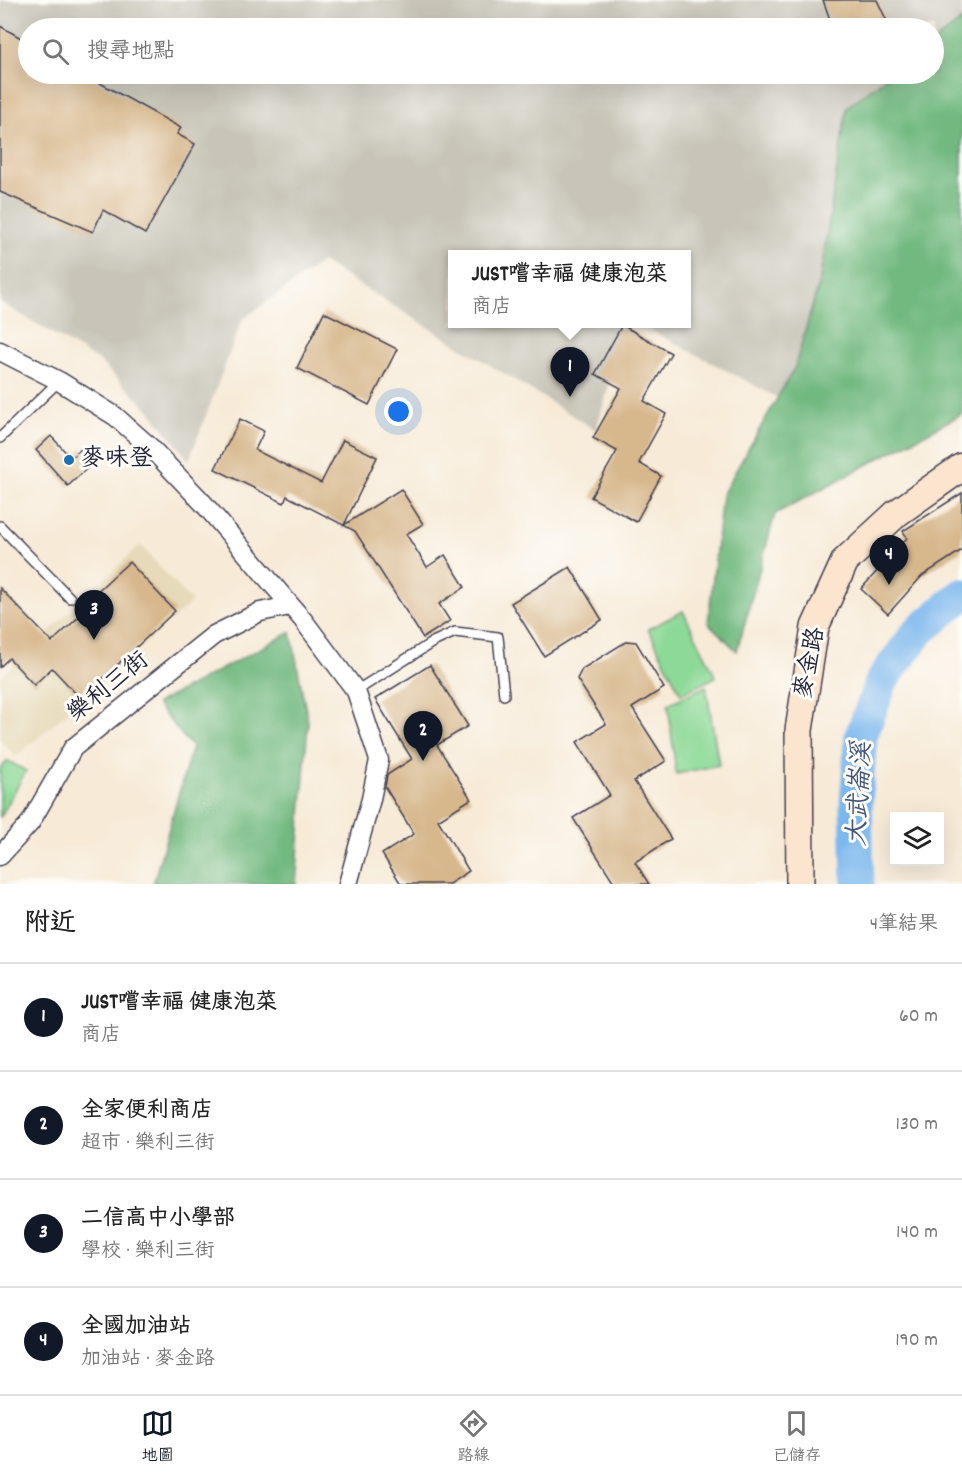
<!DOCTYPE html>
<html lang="zh-TW">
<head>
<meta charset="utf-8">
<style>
	:root { --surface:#fff; --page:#f2f2f2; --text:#222; --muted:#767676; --line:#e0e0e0; --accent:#111827 }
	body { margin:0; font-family:Dekko,"LXGW WenKai TC",sans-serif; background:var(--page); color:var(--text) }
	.controls { position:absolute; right:18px; bottom:18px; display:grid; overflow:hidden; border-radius:0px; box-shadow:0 6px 24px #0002 }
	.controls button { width:54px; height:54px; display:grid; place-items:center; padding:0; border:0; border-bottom:2px solid var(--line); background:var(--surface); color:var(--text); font:30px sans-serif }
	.you { position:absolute; left:399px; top:412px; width:21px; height:21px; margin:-15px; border:4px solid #fff; border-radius:50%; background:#1a73e8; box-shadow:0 0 0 9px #1a73e833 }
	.badge { display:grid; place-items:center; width:39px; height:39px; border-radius:50%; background:var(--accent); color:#fff; font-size:20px; font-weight:700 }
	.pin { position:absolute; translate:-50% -50px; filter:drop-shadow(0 2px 3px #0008) }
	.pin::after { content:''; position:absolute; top:32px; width:21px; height:18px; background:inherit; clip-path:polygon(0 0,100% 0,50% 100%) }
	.popup { position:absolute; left:448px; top:250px; width:243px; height:78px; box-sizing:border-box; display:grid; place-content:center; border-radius:0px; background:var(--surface); filter:drop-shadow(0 2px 4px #0005); font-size:20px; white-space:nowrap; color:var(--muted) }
	.popup b { font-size:22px; color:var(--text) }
	.popup::after { content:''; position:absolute; left:50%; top:100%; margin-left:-12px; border:12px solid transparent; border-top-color:var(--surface) }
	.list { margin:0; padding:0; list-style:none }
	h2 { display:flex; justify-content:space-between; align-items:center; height:78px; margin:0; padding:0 24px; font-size:26px }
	h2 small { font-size:20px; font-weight:400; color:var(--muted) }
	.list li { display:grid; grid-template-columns:39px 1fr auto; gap:18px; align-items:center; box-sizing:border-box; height:108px; padding:0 24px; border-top:2px solid var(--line) }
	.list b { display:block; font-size:22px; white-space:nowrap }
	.list p { margin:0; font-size:20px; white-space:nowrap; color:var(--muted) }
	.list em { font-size:20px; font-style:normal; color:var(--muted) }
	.icon { flex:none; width:33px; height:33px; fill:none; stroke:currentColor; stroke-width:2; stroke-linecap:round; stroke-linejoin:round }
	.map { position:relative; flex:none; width:962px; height:884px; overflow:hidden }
	.search { position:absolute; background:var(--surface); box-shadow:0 6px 24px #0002; left:18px; right:18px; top:18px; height:66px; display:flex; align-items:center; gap:15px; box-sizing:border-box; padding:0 21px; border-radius:33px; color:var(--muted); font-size:22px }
	.sheet { height:510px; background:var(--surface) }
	nav { display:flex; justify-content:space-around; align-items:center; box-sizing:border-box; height:84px; border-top:2px solid var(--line); background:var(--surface); font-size:16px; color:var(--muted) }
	nav a { display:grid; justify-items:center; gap:3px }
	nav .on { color:var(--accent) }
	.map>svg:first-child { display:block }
	.built { fill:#e7daba }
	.industrial { fill:#c8c4b8 }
	.green { fill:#8dd997; stroke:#587e69; stroke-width:1.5 }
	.forest { fill:#72b980; stroke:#4a6e5e; stroke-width:1.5 }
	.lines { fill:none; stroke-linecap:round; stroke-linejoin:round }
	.river { stroke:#7cb7ee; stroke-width:33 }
	.building { fill:#d7b78c }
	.lane-casing { stroke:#424052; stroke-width:12 }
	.street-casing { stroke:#424052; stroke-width:21 }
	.secondary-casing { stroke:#424052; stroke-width:30 }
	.lane { stroke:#fff; stroke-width:9 }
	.street { stroke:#fff; stroke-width:18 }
	.secondary { stroke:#fce5cf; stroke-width:27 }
	.poi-dot { fill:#1f6fb2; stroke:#fdfcf7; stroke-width:2 }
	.labels { text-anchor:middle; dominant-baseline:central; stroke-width:6; stroke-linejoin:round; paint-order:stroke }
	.poi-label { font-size:24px; fill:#22223b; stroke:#fdfcf7; text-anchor:start }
	.street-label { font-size:24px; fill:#22223b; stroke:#fdfcf7 }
	.water-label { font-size:26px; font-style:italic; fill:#42567a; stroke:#fdfcf7 }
</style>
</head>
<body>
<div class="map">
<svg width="962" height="884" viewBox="0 0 962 884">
	<rect width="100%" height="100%" fill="#fdfcf7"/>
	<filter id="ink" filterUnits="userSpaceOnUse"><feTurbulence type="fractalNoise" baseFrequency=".0167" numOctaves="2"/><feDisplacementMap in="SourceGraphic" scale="12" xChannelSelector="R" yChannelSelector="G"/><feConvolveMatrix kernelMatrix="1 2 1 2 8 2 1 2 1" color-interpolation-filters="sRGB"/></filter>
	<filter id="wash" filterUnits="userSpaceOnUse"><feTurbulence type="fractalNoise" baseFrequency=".008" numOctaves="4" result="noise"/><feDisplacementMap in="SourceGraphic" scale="24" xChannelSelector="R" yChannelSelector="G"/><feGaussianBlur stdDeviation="1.35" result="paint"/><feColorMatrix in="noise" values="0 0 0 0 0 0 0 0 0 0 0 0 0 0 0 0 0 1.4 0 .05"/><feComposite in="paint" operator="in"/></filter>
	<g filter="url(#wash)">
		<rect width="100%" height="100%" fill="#f7ead7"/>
		<path class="built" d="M 140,545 L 192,602 L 16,757 L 0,740 L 0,678 Z"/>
		<path class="industrial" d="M 0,0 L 962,0 L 962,20 L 934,42 L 934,28 L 28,28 L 28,74 L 891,74 L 847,107 L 820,279 L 795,367 L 778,398 L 639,324 L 687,324 L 687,255 L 453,255 L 453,324 L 627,324 L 596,430 L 322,262 L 242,320 L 189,460 L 149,410 L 99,361 L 0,302 Z"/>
		<path class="green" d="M 683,611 L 716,677 L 681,694 L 648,629 Z
			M 706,686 L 719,765 L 676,774 L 668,704 Z
			M 8,761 L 26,771 L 0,818 L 0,768 Z"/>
		<path class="forest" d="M 962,20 L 962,414 L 775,514 L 737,651 L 708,623 L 722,495 L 795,367 L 820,279 L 847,107 L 891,74 L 934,74 L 934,42 Z
			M 291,632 L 308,722 L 296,884 L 153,884 L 192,747 L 156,704 Z"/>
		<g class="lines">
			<path class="river" d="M 858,884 L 856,804 L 861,736 L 882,680 L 918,632 L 962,595"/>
		</g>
		<g id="blocks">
			<path class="building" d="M 823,0 L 877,0 L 890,28 L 833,28 Z
				M 0,26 L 28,42 L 28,74 L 84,74 L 181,128 L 177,134 L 195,144 L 145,234 L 103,210 L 93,232 L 0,192 Z
				M 324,312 L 397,349 L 369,405 L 297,368 Z
				M 622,325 L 671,353 L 644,401 L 666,414 L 639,463 L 661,476 L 636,522 L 591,497 L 617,451 L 593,438 L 621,388 L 595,374 Z
				M 240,419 L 264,431 L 255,450 L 321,483 L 343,440 L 377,457 L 344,525 L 401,489 L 423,524 L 406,534 L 427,567 L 445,555 L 465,587 L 439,604 L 450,621 L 423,638 L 355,531 L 287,496 L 284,503 L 215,469 Z
				M 51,436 L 71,458 L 82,448 L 94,462 L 68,486 L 36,450 Z
				M 962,493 L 962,550 L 922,576 L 888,614 L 861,589 L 907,538 L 903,531 Z
				M 129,562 L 175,611 L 81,699 L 52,668 L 34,685 L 9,658 L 0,667 L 0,588 L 52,642 L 84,612 L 79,608 Z
				M 570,567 L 602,620 L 544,656 L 511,603 Z
				M 627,641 L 636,642 L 664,688 L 632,708 L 666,761 L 634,781 L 671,839 L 635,862 L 649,884 L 615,884 L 573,818 L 610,795 L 577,742 L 606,724 L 577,679 L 582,669 Z
				M 430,665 L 468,726 L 437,745 L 471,799 L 438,820 L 469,871 L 449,884 L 401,884 L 382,854 L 414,834 L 385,787 L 387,775 L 412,759 L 375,699 Z"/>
		</g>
	</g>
	<g filter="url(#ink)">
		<use href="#blocks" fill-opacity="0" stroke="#424052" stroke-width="1.5"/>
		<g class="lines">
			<g class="lane-casing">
				<path id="lane" d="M 0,438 L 59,381
					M 0,526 L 70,598
					M 356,691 L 433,642 L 455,632 L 498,637 L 504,695"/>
			</g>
			<g class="street-casing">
				<path id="street" d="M 0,351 L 59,381 L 115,416 L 150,447 L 204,504 L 303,620 L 356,691 L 379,760 L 371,799 L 348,884
					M 0,856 L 30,823 L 73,748 L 214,635 L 260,612 L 290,606"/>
			</g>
			<g class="secondary-casing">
				<path id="secondary" d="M 800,884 L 799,730 L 815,627 L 845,561 L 897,513 L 962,467"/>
			</g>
			<use href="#lane" class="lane"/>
			<use href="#street" class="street"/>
			<use href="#secondary" class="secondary"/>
		</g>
	</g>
	<circle class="poi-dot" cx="69" cy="460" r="6"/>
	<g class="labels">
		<g class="poi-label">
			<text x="81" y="460">麥味登</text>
		</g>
		<g class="street-label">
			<text transform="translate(811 663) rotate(-79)">麥金路</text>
			<text transform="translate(109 688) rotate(-39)">樂利三街</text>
		</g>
		<g class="water-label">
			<text transform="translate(861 794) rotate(-87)">大武崙溪</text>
		</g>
	</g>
</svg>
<div class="controls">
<button><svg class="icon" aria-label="layers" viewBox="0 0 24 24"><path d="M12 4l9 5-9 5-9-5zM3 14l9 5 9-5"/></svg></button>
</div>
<div class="you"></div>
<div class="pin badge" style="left:570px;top:397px">1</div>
<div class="popup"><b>JUST嚐幸福 健康泡菜</b>商店</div>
<div class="pin badge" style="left:423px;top:761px">2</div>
<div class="pin badge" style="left:94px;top:640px">3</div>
<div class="pin badge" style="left:889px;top:585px">4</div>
<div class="search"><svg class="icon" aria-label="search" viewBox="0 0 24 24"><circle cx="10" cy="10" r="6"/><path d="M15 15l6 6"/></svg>搜尋地點</div>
</div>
<section class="sheet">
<h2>附近<small>4筆結果</small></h2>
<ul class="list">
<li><span class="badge">1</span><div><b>JUST嚐幸福 健康泡菜</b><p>商店</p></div><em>60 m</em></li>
<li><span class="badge">2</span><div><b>全家便利商店</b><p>超市 · 樂利三街</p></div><em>130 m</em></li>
<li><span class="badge">3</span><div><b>二信高中小學部</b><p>學校 · 樂利三街</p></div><em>140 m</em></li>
<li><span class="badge">4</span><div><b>全國加油站</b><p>加油站 · 麥金路</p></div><em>190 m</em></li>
</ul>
</section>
<nav>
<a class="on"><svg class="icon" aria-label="map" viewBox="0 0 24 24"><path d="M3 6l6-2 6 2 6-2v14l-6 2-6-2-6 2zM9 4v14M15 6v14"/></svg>地圖</a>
<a><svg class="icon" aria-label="directions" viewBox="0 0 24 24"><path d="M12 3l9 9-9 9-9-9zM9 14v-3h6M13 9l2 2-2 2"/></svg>路線</a>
<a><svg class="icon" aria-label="saved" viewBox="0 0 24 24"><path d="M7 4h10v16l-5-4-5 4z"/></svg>已儲存</a>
</nav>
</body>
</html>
